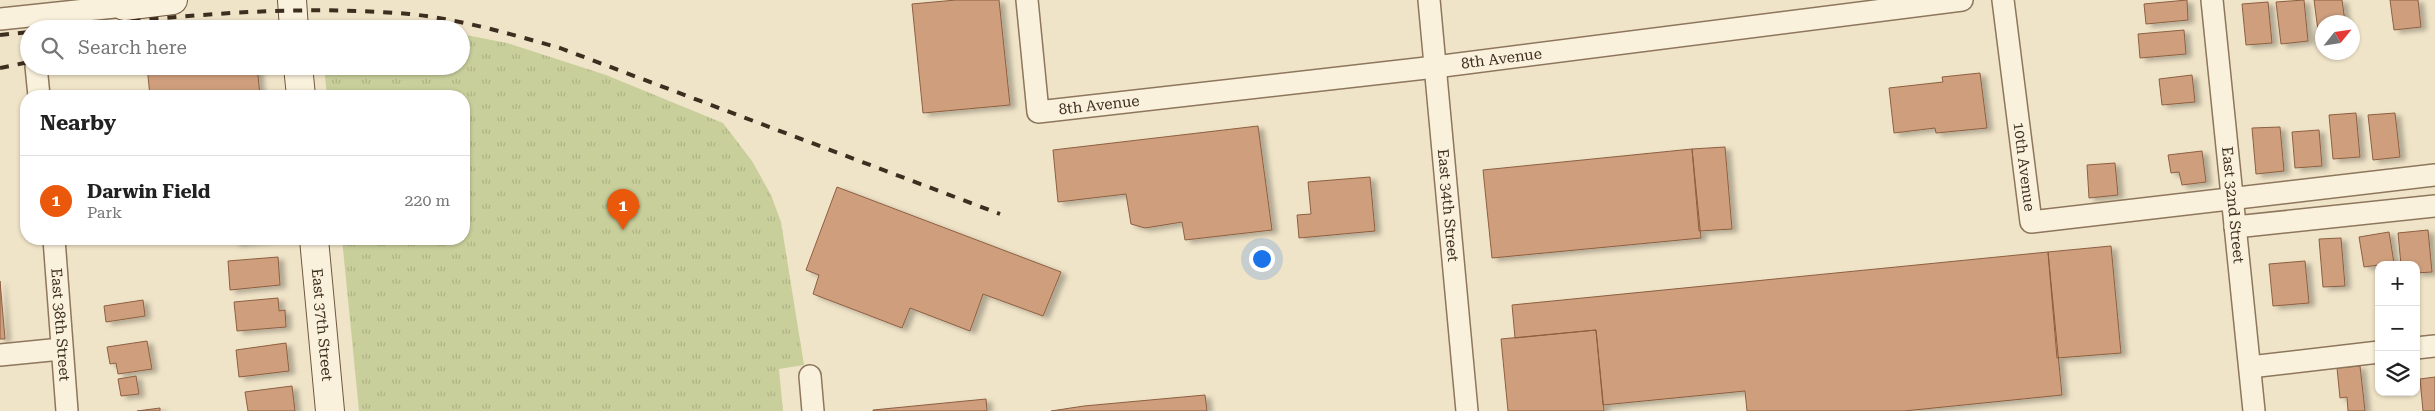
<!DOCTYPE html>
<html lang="en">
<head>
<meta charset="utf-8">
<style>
	:root { --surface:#fff; --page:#f6f6f6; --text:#222; --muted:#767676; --line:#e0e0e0; --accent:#ea580c }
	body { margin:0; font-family:"Roboto Serif",serif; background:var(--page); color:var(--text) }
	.controls { position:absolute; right:15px; bottom:15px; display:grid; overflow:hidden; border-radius:10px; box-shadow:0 1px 4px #0004 }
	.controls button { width:45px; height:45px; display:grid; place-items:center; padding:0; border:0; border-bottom:1px solid var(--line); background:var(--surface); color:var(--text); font:25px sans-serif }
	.compass { position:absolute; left:2315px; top:15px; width:45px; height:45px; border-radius:50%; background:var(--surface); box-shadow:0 1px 4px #0004; rotate:60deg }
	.you { position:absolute; left:1261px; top:258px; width:18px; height:18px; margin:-12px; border:4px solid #fff; border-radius:50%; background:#1a73e8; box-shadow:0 0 0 8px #1a73e833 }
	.badge { display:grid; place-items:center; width:32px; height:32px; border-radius:50%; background:var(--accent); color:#fff; font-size:16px; font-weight:700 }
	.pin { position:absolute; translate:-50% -41px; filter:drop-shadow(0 1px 2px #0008) }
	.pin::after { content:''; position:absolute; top:26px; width:18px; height:15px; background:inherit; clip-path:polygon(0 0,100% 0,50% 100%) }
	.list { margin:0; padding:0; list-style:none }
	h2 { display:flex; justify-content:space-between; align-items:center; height:65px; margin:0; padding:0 20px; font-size:21px }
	h2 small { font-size:16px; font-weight:400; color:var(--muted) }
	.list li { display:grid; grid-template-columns:32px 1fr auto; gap:15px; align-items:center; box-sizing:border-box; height:90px; padding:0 20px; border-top:1px solid var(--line) }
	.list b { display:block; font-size:19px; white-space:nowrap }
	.list p { margin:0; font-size:16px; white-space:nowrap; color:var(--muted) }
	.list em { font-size:16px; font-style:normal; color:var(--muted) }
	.icon { flex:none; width:28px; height:28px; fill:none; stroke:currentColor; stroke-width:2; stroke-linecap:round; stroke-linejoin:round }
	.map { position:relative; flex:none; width:2435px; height:411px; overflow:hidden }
	.search { position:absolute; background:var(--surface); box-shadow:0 1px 4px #0004; left:20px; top:20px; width:450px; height:55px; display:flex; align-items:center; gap:12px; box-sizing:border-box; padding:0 18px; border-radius:28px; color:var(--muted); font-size:19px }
	.panel { position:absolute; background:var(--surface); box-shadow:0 1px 4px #0004; left:20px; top:90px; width:450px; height:155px; border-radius:20px }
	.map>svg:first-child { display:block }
	.park { fill:url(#park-tufts) }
	.building { fill:#cf9f7d; stroke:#8d5f41; filter:url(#shadow) }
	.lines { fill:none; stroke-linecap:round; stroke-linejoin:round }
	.street-casing { stroke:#8d765c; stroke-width:24 }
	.secondary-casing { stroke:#6f573f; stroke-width:30 }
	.street { stroke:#faf1dc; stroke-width:21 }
	.secondary { stroke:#faf1dc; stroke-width:28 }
	.rail { stroke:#3d2e20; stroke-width:4; stroke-dasharray:9 9; stroke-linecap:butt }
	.labels { text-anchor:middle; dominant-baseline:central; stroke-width:4.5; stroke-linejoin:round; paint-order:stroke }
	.street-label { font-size:15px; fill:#3d2e20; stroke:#f7eed8 }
</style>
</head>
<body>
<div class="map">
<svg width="2435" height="411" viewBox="0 0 2435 411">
	<defs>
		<pattern id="park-tufts" width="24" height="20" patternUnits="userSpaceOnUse" patternTransform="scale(1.25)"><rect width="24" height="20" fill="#c9cf9b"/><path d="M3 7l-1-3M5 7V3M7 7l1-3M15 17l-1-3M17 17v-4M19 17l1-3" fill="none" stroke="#aeb285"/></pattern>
		<filter id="shadow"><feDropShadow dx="5.5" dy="3" stdDeviation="2.5" flood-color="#0004"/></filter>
	</defs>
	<rect width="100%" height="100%" fill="#f0e4c8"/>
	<path class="park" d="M 392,20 L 436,29 L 320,29 L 320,26 Z
		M 461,34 L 507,43 L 606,75 L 723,123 L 752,161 L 771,195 L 781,222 L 804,365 L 779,369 L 783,411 L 359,411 L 342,239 L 464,239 L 464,96 L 327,96 L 324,66 L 461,66 Z"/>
	<path class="building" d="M 956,0 L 999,0 L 1010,105 L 923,113 L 912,4 Z
		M 2187,0 L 2188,20 L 2146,24 L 2144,4 Z
		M 2304,0 L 2308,41 L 2281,44 L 2276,2 Z
		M 2314,0 L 2342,0 L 2345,22 L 2322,22 L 2322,38 L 2319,38 Z
		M 2390,0 L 2418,0 L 2421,27 L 2394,30 Z
		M 2268,2 L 2272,43 L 2246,45 L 2242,4 Z
		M 2184,30 L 2186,54 L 2140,58 L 2138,34 Z
		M 147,66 L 257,66 L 260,96 L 150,96 Z
		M 1980,73 L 1987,128 L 1936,133 L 1935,128 L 1894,133 L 1889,88 L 1943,82 L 1942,77 Z
		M 2192,75 L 2195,102 L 2162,105 L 2159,79 Z
		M 2356,113 L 2360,157 L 2333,159 L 2329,115 Z
		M 2395,113 L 2400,157 L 2373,160 L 2368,115 Z
		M 1258,126 L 1272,230 L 1185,240 L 1182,222 L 1145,228 L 1131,224 L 1126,194 L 1058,202 L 1053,150 Z
		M 2280,127 L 2284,171 L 2256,174 L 2252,128 Z
		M 2319,130 L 2322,166 L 2295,168 L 2292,132 Z
		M 1725,147 L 1732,229 L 1699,231 L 1692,149 Z
		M 1692,149 L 1701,238 L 1492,258 L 1483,170 Z
		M 2202,151 L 2206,182 L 2182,185 L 2179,172 L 2171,173 L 2168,155 Z
		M 2115,163 L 2118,195 L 2089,198 L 2087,165 Z
		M 1370,177 L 1375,231 L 1299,238 L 1297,215 L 1311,214 L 1308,182 Z
		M 837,187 L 1061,272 L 1043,316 L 983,294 L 970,331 L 910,308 L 902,328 L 813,294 L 819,275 L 806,270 Z
		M 2428,230 L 2432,272 L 2416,273 L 2416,265 L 2401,265 L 2398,233 Z
		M 2389,232 L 2394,263 L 2364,267 L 2359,237 Z
		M 2341,238 L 2345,286 L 2323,287 L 2319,239 Z
		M 234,239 L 268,239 L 235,243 Z
		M 2111,246 L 2121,353 L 2057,358 L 2048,252 Z
		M 2048,252 L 2062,395 L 1904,411 L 1747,411 L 1745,391 L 1603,405 L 1596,330 L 1515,338 L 1512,305 Z
		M 278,257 L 280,285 L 230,290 L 228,261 Z
		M 2305,261 L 2309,303 L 2273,306 L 2269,264 Z
		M 0,281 L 5,339 L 0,339 Z
		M 278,298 L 279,311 L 285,310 L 286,327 L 237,331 L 234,302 Z
		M 143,300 L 145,316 L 106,322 L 104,306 Z
		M 1596,330 L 1604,411 L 1508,411 L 1501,339 Z
		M 147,341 L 152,369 L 118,374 L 116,363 L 110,364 L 107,347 Z
		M 286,343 L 289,371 L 239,377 L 236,350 Z
		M 2360,366 L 2365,411 L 2348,411 L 2347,397 L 2340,398 L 2337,368 Z
		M 136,376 L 139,394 L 121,396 L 118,379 Z
		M 2435,377 L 2435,411 L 2423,411 L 2420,379 Z
		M 292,386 L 295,411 L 248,411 L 245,392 Z
		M 1205,395 L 1207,411 L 1051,411 L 1084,406 Z
		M 986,399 L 987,411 L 873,411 L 873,410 Z
		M 160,408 L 160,411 L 137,411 Z"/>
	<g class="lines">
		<g class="street-casing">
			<g id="street">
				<path id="s1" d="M 1027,0 L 1038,112 L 1435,67 L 1962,0"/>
				<path id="s2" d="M 1429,0 L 1467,411"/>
				<path id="s3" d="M 2003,0 L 2031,222 L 2435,175"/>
				<path id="s4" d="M 2212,0 L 2254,411"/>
				<path d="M 0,19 L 124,6"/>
				<path d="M 36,66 L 39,96"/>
				<path d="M 2235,227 L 2435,206"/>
				<path id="s5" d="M 54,239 L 67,411"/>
				<path d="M 2416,348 L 2435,346"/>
				<path d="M 0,355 L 61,349"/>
				<path d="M 2250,367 L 2379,352"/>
				<path d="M 810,376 L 813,411"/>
			</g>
		</g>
		<g class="secondary-casing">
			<g id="secondary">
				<path d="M 123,0 L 124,6 L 173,0"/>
				<path d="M 292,0 L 294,29"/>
				<path d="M 298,66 L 301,96"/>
				<path id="s6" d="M 314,239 L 330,411"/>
			</g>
		</g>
		<use href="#street" class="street"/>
		<use href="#secondary" class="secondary"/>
		<path class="rail" d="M 60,29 C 175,16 293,4 409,14 C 460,19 510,34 560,48 L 1000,214
			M 0,35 L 29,32
			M 0,68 L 29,62"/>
	</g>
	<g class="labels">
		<g class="street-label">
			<text stroke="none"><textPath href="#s1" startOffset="579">8th Avenue</textPath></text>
			<text stroke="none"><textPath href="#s1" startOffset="174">8th Avenue</textPath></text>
			<text stroke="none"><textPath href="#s3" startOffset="168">10th Avenue</textPath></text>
			<text stroke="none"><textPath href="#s2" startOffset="206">East 34th Street</textPath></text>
			<text stroke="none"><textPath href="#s4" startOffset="206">East 32nd Street</textPath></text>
			<text stroke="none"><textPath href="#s5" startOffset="86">East 38th Street</textPath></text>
			<text stroke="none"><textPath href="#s6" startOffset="86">East 37th Street</textPath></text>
		</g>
	</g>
</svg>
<div class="controls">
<button>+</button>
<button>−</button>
<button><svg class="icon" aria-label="layers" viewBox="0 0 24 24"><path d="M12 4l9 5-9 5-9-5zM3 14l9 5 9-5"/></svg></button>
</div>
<svg class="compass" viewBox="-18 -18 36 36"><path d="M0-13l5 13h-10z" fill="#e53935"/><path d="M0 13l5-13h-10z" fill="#767676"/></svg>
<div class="you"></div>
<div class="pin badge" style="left:623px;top:230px">1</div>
<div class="search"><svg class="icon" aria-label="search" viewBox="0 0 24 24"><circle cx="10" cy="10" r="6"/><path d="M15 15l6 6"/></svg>Search here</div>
<section class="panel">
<h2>Nearby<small></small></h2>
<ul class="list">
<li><span class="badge">1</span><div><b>Darwin Field</b><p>Park</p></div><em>220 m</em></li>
</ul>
</section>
</div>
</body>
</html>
